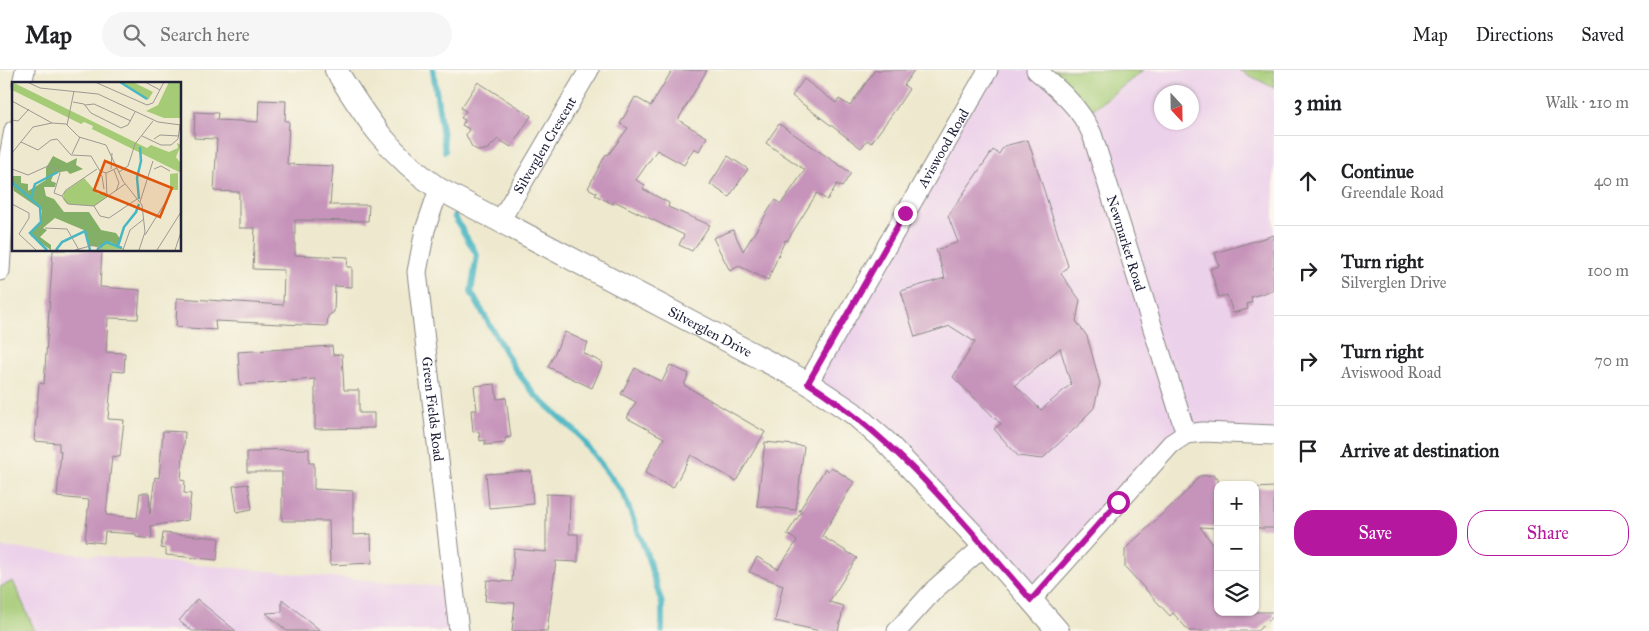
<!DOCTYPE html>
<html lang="en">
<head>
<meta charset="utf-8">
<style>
	:root { --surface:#fff; --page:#f6f6f6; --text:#202124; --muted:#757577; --line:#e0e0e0; --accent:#b5179e }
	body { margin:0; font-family:"IM FELL Great Primer",serif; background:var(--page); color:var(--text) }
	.controls { position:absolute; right:15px; bottom:15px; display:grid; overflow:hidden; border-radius:10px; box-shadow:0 1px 4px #0004 }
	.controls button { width:45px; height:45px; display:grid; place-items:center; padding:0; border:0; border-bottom:1px solid var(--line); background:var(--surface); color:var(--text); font:25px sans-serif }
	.compass { position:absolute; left:1154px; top:15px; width:45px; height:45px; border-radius:50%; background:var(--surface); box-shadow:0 1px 4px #0004; rotate:158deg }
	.stop { position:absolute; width:15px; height:15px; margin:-11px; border:4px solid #b5179e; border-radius:50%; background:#fff }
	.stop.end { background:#b5179e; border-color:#fff; box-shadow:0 1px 5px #0008 }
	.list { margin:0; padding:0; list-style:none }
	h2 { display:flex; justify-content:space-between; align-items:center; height:65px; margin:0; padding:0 20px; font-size:21px }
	h2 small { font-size:16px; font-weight:400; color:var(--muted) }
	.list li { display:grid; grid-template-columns:32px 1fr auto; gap:15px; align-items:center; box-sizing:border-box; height:90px; padding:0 20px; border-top:1px solid var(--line) }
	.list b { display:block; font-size:19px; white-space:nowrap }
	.list p { margin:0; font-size:16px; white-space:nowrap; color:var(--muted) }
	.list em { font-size:16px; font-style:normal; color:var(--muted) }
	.actions { display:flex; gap:10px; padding:15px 20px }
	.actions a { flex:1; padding:11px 0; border:1px solid var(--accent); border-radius:20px; text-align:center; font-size:18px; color:var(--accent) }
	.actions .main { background:var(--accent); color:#fff }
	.icon { flex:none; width:28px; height:28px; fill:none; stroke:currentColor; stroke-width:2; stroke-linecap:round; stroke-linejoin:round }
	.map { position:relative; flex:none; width:1274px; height:561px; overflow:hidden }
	header { display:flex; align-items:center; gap:30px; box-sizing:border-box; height:70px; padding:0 25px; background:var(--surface); border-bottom:1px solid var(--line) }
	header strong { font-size:24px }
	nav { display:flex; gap:28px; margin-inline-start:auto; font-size:18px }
	.search { width:350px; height:45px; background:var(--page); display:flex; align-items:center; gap:12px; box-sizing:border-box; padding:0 18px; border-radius:28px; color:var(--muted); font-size:19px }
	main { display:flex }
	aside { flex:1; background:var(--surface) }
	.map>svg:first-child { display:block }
	.built { fill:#ecd1ea; fill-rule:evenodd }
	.green { fill:#a5cb76; stroke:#647658 }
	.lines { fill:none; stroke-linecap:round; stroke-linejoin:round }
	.stream { stroke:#48b6c3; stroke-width:6 }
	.building { fill:#c693ba; fill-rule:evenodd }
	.minor-casing { stroke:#888684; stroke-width:21 }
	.tertiary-casing { stroke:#888684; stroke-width:24 }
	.minor { stroke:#fff; stroke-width:19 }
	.tertiary { stroke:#fff; stroke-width:22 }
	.route { stroke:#b5179e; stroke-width:6 }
	.labels { text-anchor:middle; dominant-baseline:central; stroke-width:5; stroke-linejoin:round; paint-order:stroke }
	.street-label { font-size:14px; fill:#22223b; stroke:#fbf7ec }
	.inset-river { fill:none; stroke:#48b6c3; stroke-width:2.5 }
	.inset-road { fill:none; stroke:#9c9993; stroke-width:1 }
	.view { fill:#de560e; fill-opacity:0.15; stroke:#de560e; stroke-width:2.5 }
	.inset-edge { fill:none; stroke:#22223b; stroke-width:2.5 }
</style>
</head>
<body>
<header>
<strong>Map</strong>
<div class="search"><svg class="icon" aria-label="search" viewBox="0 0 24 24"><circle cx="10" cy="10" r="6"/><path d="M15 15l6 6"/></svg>Search here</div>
<nav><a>Map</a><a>Directions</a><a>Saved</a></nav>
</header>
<main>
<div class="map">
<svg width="1274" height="561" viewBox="0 0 1274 561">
	<rect width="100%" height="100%" fill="#fbf7ec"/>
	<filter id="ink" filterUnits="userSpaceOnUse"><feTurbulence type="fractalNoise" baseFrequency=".02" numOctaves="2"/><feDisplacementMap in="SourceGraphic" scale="10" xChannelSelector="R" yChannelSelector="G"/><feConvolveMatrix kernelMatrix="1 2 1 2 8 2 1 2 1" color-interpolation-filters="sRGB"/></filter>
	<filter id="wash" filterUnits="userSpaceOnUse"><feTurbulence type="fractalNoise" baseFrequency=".0096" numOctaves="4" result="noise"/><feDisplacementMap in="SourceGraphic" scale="20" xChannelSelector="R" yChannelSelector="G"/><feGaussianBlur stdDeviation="1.12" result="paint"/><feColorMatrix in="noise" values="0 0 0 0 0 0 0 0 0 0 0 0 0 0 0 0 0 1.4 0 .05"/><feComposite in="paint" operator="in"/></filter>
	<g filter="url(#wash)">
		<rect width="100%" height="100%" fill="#eee9ce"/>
		<path class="built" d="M 988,0 L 1037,0 L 1084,46 L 1144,0 L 1239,0 L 1274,18 L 1274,365 L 1186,364 L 1031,530 L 984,476 L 808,312 ZM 1162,22 L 1192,22 L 1192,52 L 1162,52 Z
			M 0,477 L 455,518 L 460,561 L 0,561 Z"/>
		<path class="green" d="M 1037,0 L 1144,0 L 1084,46 Z
			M 1239,0 L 1274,0 L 1274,18 Z
			M 13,511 L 35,561 L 0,561 L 0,517 Z"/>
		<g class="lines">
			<path class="stream" d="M 433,0 L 445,81
				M 454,146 L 477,185 L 471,222 L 515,299 L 536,326 L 578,364 L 623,423 L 646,482 L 662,534 L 662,561"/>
		</g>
		<g id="blocks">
			<path class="building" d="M 672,0 L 707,0 L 678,50 L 707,67 L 699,81 L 694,78 L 684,95 L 657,80 L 636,110 L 645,115 L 643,119 L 669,133 L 668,137 L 710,155 L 692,181 L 679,175 L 684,165 L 614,131 L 613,134 L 595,125 L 597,123 L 588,118 L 606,84 L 608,85 L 628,58 L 620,54 L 635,27 L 651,36 Z
				M 875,0 L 914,0 L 904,15 L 909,19 L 896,39 L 871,73 L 867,70 L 861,78 L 792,26 L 804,9 L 836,33 L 839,29 L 850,36 Z
				M 478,12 L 531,46 L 511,77 L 498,69 L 488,79 L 479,81 L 472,77 L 466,65 L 469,59 L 462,55 L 465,50 L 461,48 L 466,41 L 461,38 Z
				M 259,30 L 286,31 L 285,51 L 289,51 L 287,94 L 333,96 L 330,135 L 369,135 L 368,151 L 295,150 L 295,185 L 348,187 L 347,197 L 352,197 L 352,217 L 335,216 L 334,242 L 328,246 L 327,256 L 215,251 L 216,260 L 176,257 L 177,228 L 283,235 L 284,200 L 253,199 L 255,158 L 239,158 L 239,122 L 214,121 L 217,69 L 194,68 L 195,42 L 218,43 L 217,50 L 258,52 Z
				M 779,54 L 851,103 L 842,117 L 837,114 L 827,130 L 817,123 L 787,171 L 785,170 L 768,210 L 739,196 L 730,201 L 713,168 L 733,160 L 743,181 L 775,130 L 781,134 L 805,100 L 766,73 Z
				M 1028,70 L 1068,196 L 1061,204 L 1080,230 L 1076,251 L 1087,266 L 1100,313 L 1094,338 L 1083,349 L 1084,350 L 1042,389 L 1018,386 L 994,359 L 1001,354 L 953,307 L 975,272 L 950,256 L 915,267 L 901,221 L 945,208 L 936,180 L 958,172 L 948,146 L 993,80 L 999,84 L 1004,76 ZM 1060,278 L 1071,314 L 1041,340 L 1015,315 Z
				M 728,86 L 748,99 L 729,127 L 710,114 Z
				M 1274,165 L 1274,220 L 1251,227 L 1252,232 L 1247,234 L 1248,239 L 1233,243 L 1227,225 L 1219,227 L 1210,199 L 1219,196 L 1215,183 Z
				M 53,180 L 102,180 L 100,217 L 140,220 L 138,249 L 108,248 L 106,282 L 125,283 L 124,302 L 112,301 L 108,349 L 124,350 L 120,387 L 112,386 L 106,445 L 137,448 L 140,423 L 149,423 L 150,444 L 155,407 L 159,408 L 163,361 L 185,362 L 181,410 L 185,411 L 184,423 L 191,424 L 188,450 L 151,456 L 152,469 L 136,467 L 136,464 L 105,462 L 104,473 L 85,471 L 89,430 L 57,427 L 61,381 L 59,381 L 59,373 L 34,371 L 39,313 L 44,314 Z
				M 565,262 L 588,273 L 583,283 L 603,293 L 592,318 L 548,297 Z
				M 332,276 L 333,285 L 342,284 L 344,320 L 359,320 L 359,343 L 374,343 L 374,358 L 315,359 L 315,309 L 240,315 L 238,282 Z
				M 670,295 L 689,304 L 684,315 L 765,362 L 736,411 L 691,385 L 673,418 L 645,403 L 664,368 L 627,348 L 636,332 L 621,324 L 635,298 L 662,312 Z
				M 495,314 L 497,329 L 506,328 L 511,367 L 505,368 L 505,373 L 485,375 L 485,370 L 480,371 L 479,361 L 473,362 L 471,340 L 477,340 L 474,316 Z
				M 765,372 L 804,376 L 796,440 L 757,436 Z
				M 309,379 L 309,393 L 314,393 L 314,419 L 353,421 L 353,465 L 371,464 L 372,493 L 330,495 L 329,451 L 282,451 L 282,402 L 247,402 L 247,382 L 260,382 L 260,380 Z
				M 831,397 L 854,412 L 822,466 L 857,488 L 829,532 L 844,536 L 838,561 L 820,561 L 775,551 L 783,515 L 749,502 L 757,487 L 778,499 L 797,471 L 787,464 L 802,441 L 799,441 L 825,399 L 828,401 Z
				M 531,401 L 533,434 L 489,438 L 486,404 Z
				M 1214,405 L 1214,408 L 1218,408 L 1218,458 L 1200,457 L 1218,481 L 1218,542 L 1274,542 L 1274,546 L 1257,561 L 1189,561 L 1173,543 L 1170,546 L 1125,497 L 1125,479 L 1188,420 L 1199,406 Z
				M 248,414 L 252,439 L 237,442 L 233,416 Z
				M 1274,417 L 1274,458 L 1255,458 L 1255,418 Z
				M 546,424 L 570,425 L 569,464 L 578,464 L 578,492 L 556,491 L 547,561 L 512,561 L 515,533 L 485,531 L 487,510 L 512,512 L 514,479 L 546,482 Z
				M 163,463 L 219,468 L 217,490 L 166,485 L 166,479 L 161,478 Z
				M 197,529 L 236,561 L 192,561 L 179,551 Z
				M 282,529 L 321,561 L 287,561 L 266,543 L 282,542 Z"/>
		</g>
	</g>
	<g filter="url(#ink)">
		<use href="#blocks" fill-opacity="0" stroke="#888684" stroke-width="1"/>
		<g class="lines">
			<g class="minor-casing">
				<g id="minor">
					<path id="s1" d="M 1036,0 C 1058,19 1080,37 1092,64 L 1186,364"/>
					<path d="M 22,14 L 25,0"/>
					<path id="s2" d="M 439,119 L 425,160 L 417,202 L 459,561"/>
					<path id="s3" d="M 500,151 L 589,0"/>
					<path d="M 0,201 L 6,102 L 14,60"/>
					<path id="s4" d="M 808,313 L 988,0"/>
					<path d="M 1031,530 L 1171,374 L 1186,364 L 1203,362 L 1274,365"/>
					<path d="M 897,561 L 935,519 L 984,476"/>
				</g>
			</g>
			<g class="tertiary-casing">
				<g id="tertiary">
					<path id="s5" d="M 336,0 C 367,50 390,85 439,119 L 808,313 L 853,343 L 886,372 L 984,476 L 1058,561"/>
				</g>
			</g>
			<use href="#minor" class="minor"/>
			<use href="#tertiary" class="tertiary"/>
		</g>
	</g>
	<g class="lines" filter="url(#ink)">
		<path class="route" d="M 905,143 L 808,313 C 896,368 963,452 1031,530 L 1118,432"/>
	</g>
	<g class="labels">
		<g class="street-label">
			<text stroke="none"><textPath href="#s3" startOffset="88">Silverglen Crescent</textPath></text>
			<text stroke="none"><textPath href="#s4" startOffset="271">Aviswood Road</textPath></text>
			<text stroke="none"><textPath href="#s1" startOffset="200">Newmarket Road</textPath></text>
			<text stroke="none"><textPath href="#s5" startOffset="465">Silverglen Drive</textPath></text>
			<text stroke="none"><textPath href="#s2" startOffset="224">Green Fields Road</textPath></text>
		</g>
	</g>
	<g transform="translate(12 12)">
		<rect width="169" height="169" fill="#eee9ce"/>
		<path d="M 0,0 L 135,66 L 139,63 L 157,70 L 166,66 L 165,61 L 169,63 L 164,75 L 169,82 L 169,91 L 80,47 L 81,44 L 72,40 L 69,42 L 0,8 ZM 107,0 L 121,0 L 141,10 L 136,18 ZM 157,0 L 169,0 L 169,36 L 152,36 L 134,29 L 146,23 ZM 166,91 L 166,108 L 158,108 L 158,92 ZM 72,96 L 86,112 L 93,110 L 95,115 L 82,124 L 55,122 L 51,117 L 52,110 ZM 94,160 L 99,160 L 112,167 L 90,168 L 88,165 Z" fill="#a5cb76"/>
		<path d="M 41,74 L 55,81 L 65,76 L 64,83 L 71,87 L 58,92 L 55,89 L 42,91 L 39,99 L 44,101 L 43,105 L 32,105 L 34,114 L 42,117 L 52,130 L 77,130 L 89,148 L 104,151 L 109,158 L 106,164 L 99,160 L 88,165 L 77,164 L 74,149 L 43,136 L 31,146 L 35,148 L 28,155 L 39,163 L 39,168 L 19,154 L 19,149 L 29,140 L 30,128 L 2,109 L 0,94 L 9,94 L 9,101 L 16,102 L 16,109 L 34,98 L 34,86 Z" fill="#84af67"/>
		<path class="inset-river" d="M 108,0 L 135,17M 0,100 L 28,125 L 29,140 L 18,151 L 35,168M 19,116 L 23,102 L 46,90M 127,117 L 125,96 L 129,79 L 128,65M 106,164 L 112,145 L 124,130 L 127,122M 44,168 L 50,160 L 73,149 L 78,168M 85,168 L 94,160 L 110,166"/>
		<path class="inset-road" d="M 15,0 L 28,6 L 86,12 L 146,40 L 169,43M 83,0 L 135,23 L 141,21 L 152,0M 133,0 L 148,8M 0,19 L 40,41M 61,20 L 72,22 L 79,31 L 109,46 L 116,43 L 123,30M 73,23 L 82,22 L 119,39M 0,38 L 6,39 L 17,27M 55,43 L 62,9M 130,54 L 149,63 L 159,63 L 166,57 L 168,43M 142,57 L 148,53 L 167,54M 9,60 L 26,68 L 39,58 L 45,57 L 59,73 L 79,74 L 88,89 L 94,91 L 105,86M 0,71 L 21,45 L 40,41 L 54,42 L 67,55 L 94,63 L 111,99 L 130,123 L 133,150 L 127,168M 60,72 L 68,55M 0,87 L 16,93 L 36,84 L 46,88 L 48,91 L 42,111 L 50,114M 99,87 L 100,71M 142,87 L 149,84 L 158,89M 102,88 L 107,101 L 104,109M 107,90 L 116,84 L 123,62 L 141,39M 94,91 L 95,115M 87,92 L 90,94 L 92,107M 128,120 L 141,79M 0,122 L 17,131 L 17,136 L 7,152 L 24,168M 82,124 L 56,122 L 50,114 L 54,108 L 85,87M 82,124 L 88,134 L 97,136 L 125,117M 82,124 L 113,102M 33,146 L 55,147 L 67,168M 133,153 L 158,113M 63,168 L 82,163 L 90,168M 111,168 L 118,148 L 132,137M 145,168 L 169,130M 163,168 L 169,150"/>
		<path class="view" d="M 93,79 L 160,106 L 148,135 L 82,108 Z"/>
		<rect width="169" height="169" class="inset-edge"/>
	</g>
</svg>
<div class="controls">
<button>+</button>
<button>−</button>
<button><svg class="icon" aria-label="layers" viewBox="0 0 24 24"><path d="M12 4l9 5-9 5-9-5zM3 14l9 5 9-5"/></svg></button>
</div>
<svg class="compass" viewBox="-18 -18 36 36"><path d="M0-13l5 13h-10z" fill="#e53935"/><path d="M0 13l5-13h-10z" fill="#757577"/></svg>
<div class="stop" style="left:1118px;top:432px"></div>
<div class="stop end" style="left:905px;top:143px"></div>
</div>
<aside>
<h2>3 min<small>Walk · 210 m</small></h2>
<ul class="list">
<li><svg class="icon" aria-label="ahead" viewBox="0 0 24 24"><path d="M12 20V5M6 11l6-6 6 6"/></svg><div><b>Continue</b><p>Greendale Road</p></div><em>40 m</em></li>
<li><svg class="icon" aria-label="right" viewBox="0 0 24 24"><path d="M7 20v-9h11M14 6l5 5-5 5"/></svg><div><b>Turn right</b><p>Silverglen Drive</p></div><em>100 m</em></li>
<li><svg class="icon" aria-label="right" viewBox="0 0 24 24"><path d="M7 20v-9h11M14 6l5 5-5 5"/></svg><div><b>Turn right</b><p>Aviswood Road</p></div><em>70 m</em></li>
<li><svg class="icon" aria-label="arrive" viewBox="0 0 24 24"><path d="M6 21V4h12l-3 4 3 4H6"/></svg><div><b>Arrive at destination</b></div></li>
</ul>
<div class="actions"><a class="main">Save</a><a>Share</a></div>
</aside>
</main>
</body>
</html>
